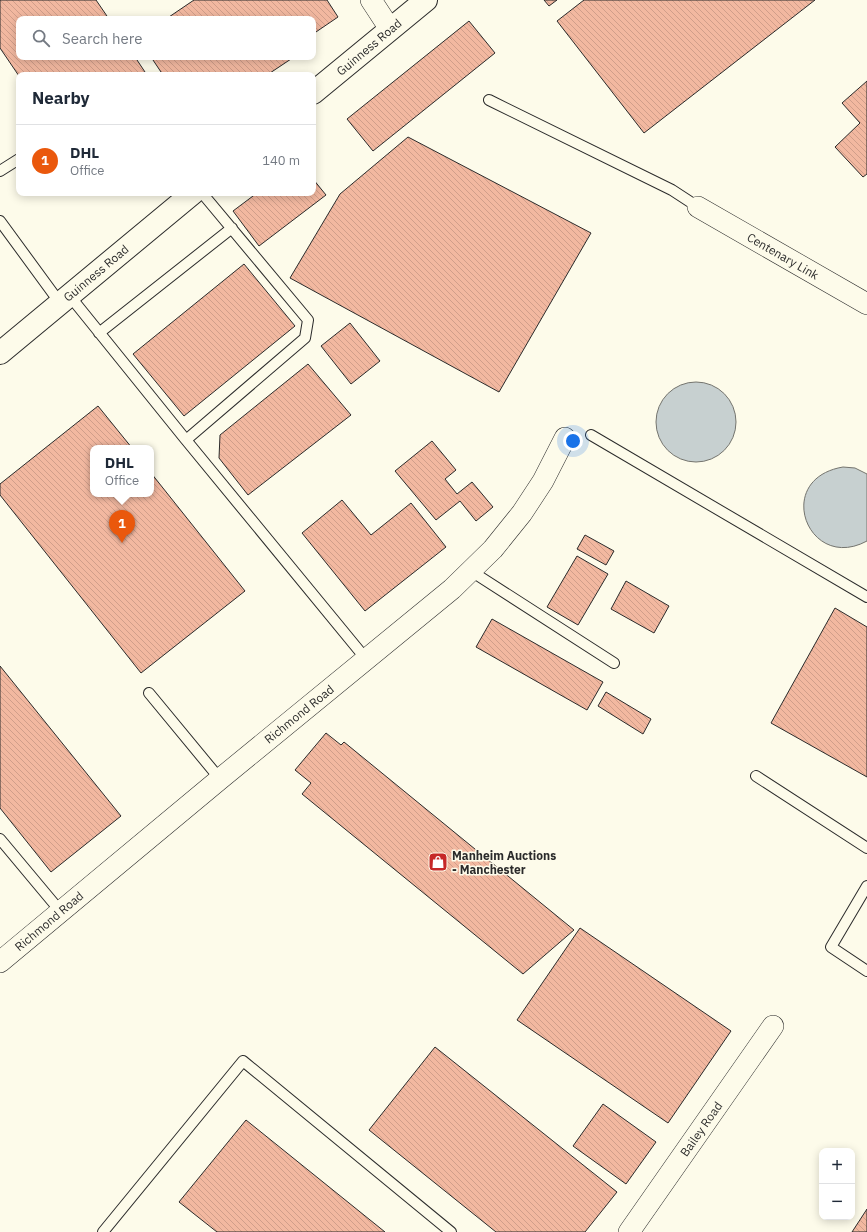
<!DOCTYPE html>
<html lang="en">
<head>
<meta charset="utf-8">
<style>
	:root { --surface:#fff; --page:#f2f2f3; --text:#1f2937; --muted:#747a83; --line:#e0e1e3; --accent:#ea580c }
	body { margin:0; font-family:"IBM Plex Sans",sans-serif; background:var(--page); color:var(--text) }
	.controls { position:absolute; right:12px; bottom:12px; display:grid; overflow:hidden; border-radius:8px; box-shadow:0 2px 10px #0003 }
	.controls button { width:36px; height:36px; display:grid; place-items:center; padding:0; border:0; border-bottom:1px solid var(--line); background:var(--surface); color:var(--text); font:20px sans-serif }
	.you { position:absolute; left:573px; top:441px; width:14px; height:14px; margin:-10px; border:3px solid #fff; border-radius:50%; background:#1a73e8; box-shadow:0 0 0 6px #1a73e833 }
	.badge { display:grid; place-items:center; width:26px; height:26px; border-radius:50%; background:var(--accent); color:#fff; font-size:13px; font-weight:700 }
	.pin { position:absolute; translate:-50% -33px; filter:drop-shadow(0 1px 2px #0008) }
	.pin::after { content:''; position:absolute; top:21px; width:14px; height:12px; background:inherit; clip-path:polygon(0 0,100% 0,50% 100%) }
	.popup { position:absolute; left:90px; top:445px; width:64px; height:52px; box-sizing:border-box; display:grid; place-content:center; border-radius:8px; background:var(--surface); filter:drop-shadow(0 1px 3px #0005); font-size:13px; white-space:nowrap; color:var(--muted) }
	.popup b { font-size:15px; color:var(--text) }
	.popup::after { content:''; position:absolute; left:50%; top:100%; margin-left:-8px; border:8px solid transparent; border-top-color:var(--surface) }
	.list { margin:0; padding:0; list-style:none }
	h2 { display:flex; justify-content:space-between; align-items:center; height:52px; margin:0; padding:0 16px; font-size:17px }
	h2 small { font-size:13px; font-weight:400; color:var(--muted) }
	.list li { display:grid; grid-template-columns:26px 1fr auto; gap:12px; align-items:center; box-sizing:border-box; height:72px; padding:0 16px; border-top:1px solid var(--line) }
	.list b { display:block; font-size:15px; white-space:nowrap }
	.list p { margin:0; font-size:13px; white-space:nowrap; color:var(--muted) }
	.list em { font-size:13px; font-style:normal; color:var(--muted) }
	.icon { flex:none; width:22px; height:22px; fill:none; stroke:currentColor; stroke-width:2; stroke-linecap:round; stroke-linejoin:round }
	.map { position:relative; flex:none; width:867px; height:1232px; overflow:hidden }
	.search { position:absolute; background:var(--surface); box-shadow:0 2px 10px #0003; left:16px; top:16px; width:300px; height:44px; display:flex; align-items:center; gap:10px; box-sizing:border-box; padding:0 14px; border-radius:8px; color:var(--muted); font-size:15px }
	.panel { position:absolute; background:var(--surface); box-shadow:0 2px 10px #0003; left:16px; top:72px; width:300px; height:124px; border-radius:8px }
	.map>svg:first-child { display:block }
	.water { fill:#c7d0d0; stroke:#74746e }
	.building { fill:url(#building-back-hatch); stroke:#2b2b2b }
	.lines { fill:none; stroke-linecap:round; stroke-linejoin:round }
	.service-casing { stroke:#2b2b2b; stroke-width:12 }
	.minor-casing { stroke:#2b2b2b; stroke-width:22 }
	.tertiary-casing { stroke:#2b2b2b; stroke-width:24 }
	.service { stroke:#fdfbea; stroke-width:10 }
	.minor { stroke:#fdfbea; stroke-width:21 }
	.tertiary { stroke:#fdfbea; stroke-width:22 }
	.labels { text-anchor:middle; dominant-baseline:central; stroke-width:3; stroke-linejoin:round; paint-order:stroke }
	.street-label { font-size:12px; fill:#2b2b2b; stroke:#fdfbea }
	.poi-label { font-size:12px; font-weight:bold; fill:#2b2b2b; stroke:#fdfbea; text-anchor:start }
</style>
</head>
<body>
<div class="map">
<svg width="867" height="1232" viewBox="0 0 867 1232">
	<defs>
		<pattern id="building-back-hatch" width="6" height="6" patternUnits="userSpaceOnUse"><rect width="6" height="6" fill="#f2b8a0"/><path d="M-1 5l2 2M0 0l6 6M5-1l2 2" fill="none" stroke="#d09e8a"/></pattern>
	</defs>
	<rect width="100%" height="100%" fill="#fdfbea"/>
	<path class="water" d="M656 422a40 40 0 1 1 80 0a40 40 0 1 1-80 0Z
		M 843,467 L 855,468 L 867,474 L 867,541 C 808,573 772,479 843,467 Z"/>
	<path class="building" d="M 0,0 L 96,0 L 109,19 L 19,19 L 19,57 L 135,57 L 147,75 L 19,76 L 0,48 Z
		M 194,0 L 327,0 L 338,17 L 313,34 L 313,19 L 166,19 Z
		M 544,0 L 557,0 L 549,6 Z
		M 584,0 L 815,0 L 644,133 L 557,21 Z
		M 469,21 L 495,53 L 373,151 L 347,119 Z
		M 151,57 L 294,57 L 267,75 L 163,75 Z
		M 867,81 L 867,174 L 863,177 L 835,147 L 860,123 L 842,103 Z
		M 408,137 L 591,233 L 499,392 L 290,278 L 340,194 Z
		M 313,179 L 326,195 L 259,246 L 233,211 L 257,193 L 313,193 Z
		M 244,264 L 295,326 L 184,416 L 133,354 Z
		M 350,323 L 380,361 L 351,384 L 321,346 Z
		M 308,364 L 351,415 L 248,495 L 219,458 L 220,435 Z
		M 98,406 L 132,448 L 93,448 L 93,494 L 151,494 L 151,473 L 245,591 L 141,673 L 0,495 L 0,484 Z
		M 432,441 L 456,470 L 445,479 L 457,494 L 472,482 L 493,507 L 476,521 L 460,501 L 436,520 L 395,471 Z
		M 342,500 L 371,535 L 411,503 L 446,547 L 365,611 L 302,533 Z
		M 585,535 L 614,551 L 606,565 L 577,549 Z
		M 577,556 L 608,574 L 578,625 L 547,607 Z
		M 626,581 L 669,606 L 654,633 L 611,609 Z
		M 835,608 L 867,627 L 867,777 L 771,723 Z
		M 492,619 L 603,682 L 587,710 L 476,647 Z
		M 0,666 L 121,816 L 51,872 L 0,808 Z
		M 606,692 L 651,719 L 643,734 L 598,706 Z
		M 326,733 L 341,745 L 344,742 L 574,930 L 523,974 L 302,794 L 311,783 L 295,770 Z
		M 580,928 L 731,1031 L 668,1123 L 517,1020 Z
		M 435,1047 L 617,1192 L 585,1232 L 496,1232 L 369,1130 Z
		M 603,1104 L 656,1142 L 626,1184 L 573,1146 Z
		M 246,1120 L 385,1232 L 217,1232 L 179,1202 Z
		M 867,1209 L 867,1232 L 852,1232 Z"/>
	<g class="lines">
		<g class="service-casing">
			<path id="service" d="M 489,100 L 672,190 L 698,207
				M 0,171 L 19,159
				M 0,221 L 60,303
				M 69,295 L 186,440 L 305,338 L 308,320 L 202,193
				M 99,333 L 232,228
				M 591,435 L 867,597
				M 186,440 L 366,659
				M 471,571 L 614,663
				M 149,693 L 220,779
				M 756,776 L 867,848
				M 0,839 L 61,912
				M 867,886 L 831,947 L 867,971
				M 103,1232 L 243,1061 L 451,1232"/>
		</g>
		<g class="minor-casing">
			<path id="minor" d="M 371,0 L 390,29
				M 698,207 L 867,304
				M 0,962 L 220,779 L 452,589 L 493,549 L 522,513 L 543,481 L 565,438
				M 629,1232 L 773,1026"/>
		</g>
		<g class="tertiary-casing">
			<path id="tertiary" d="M 313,93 L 426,0
				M 0,353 L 193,193"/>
		</g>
		<use href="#service" class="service"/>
		<use href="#minor" class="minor"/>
		<use href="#tertiary" class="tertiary"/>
	</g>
	<defs>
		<g id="shop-square" transform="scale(1)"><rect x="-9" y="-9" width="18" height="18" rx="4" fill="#c62828" stroke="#fdfbea"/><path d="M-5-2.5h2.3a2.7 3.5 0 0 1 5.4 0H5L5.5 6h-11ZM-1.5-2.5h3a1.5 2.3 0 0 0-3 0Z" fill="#fff"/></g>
	</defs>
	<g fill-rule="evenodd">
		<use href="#shop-square" x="438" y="862"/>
	</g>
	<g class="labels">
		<g class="street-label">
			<text transform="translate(369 47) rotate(-40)">Guinness Road</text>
			<text transform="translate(783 256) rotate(30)">Centenary Link</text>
			<text transform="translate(96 273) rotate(-40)">Guinness Road</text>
			<text transform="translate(299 714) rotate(-39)">Richmond Road</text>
			<text transform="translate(49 921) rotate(-40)">Richmond Road</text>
			<text transform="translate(701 1129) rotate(-55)">Bailey Road</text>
		</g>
		<g class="poi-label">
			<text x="452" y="855">Manheim Auctions<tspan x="452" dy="14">- Manchester</tspan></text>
		</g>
	</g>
</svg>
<div class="controls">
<button>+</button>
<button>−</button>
</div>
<div class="you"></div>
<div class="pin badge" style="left:122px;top:543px">1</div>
<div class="popup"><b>DHL</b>Office</div>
<div class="search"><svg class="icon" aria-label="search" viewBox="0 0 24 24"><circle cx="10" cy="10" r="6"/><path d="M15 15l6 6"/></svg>Search here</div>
<section class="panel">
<h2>Nearby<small></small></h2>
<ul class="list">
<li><span class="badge">1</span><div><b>DHL</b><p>Office</p></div><em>140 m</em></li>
</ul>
</section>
</div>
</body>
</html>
